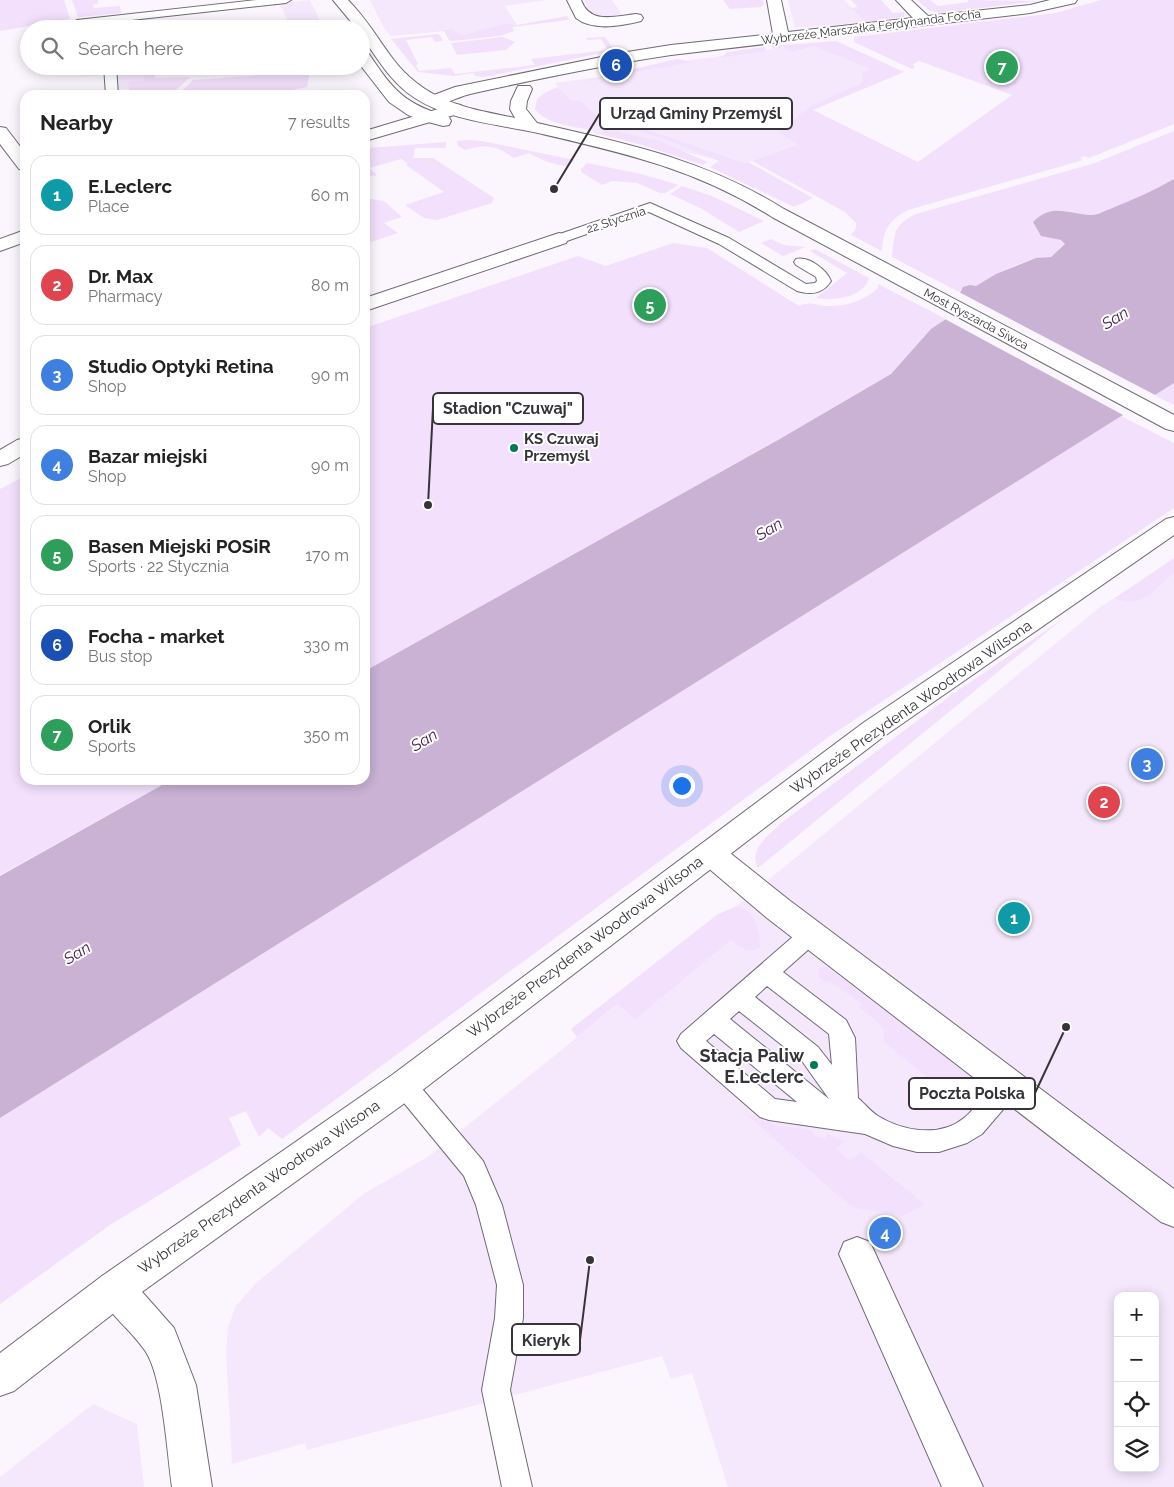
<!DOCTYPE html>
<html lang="en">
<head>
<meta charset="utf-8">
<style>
	:root { --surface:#fff; --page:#f6f6f6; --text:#222; --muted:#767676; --line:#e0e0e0; --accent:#7c3aed }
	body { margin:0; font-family:Raleway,sans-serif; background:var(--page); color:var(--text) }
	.controls { position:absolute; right:15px; bottom:15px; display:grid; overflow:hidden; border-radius:10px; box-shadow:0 2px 12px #0003 }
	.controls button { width:45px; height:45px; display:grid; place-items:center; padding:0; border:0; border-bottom:1px solid var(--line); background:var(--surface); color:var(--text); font:25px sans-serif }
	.you { position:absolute; left:681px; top:785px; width:18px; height:18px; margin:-12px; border:4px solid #fff; border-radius:50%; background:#1a73e8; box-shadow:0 0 0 8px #1a73e833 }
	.badge { display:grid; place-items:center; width:32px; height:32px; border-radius:50%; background:var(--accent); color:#fff; font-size:16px; font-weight:700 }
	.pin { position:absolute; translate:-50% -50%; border:2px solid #fff; box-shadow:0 1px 5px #0006 }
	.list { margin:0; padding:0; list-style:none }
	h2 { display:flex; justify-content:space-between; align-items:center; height:65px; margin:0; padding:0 20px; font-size:21px }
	h2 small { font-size:16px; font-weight:400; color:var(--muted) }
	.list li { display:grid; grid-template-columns:32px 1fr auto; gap:15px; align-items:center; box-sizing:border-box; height:80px; margin:0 10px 10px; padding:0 10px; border:1px solid var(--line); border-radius:15px }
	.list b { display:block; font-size:19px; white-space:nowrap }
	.list p { margin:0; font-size:16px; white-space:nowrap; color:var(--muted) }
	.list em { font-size:16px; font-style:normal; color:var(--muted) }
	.icon { flex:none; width:28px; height:28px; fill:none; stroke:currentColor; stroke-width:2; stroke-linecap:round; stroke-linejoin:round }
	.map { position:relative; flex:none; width:1174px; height:1487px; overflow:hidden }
	.search { position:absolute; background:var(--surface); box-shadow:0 2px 12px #0003; left:20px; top:20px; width:350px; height:55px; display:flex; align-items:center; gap:12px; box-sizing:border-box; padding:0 18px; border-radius:28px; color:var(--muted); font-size:19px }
	.panel { position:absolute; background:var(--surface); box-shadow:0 2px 12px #0003; left:20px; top:90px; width:350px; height:695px; border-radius:15px }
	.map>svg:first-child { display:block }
	.built { fill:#f5e8fc; fill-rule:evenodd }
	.green { fill:#f3e0fc }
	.water { fill:#c9b2d4 }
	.pier { fill:#fbf5fd }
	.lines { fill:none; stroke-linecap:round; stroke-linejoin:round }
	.service-casing { stroke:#716a75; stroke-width:2 }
	.pedestrian-casing { stroke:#716a75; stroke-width:2 }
	.minor-casing { stroke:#716a75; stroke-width:2 }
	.tertiary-casing { stroke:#716a75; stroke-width:2 }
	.secondary-casing { stroke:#716a75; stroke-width:2 }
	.service { fill:#fff; fill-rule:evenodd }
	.pedestrian { fill:#fff; fill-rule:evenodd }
	.minor { fill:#fff; fill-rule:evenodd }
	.tertiary { fill:#fff; fill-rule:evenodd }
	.secondary { fill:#fff; fill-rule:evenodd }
	.poi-dot { fill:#007955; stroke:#fff; stroke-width:2 }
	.labels { text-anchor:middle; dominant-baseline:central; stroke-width:4; stroke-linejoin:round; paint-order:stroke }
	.far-street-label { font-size:12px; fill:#373439; stroke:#fff }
	.poi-label { font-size:15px; font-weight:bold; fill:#373439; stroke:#fff; text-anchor:start }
	.street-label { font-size:15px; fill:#373439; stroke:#fff }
	.water-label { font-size:16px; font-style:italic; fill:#432451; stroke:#fff }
	.near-poi-label { font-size:18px; font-weight:bold; fill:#373439; stroke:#fff; text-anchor:end }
	.leader { fill:none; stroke:#373439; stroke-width:2 }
	.callout-dot { fill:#373439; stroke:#fff; stroke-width:2 }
	.callout { fill:#fff; stroke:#373439; stroke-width:2 }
	.callout-label { font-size:16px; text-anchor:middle; font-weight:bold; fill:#373439 }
</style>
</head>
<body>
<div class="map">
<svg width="1174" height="1487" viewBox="0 0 1174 1487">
	<rect width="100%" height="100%" fill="#fbf5fd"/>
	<path class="built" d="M 310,0 L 324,29 L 291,29 L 280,3 Z
		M 370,0 L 548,0 L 505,6 L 517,25 L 507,23 L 462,35 L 452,29 L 391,36 L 384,28 Z
		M 584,0 L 612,0 L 622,14 L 609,17 L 593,16 L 590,14 Z
		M 788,0 L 844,0 L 866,22 L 795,28 Z
		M 173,20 L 176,25 L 210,21 L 213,29 L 93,29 Z
		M 809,44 L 889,74 L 807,110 L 803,146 L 737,165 L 654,144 L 595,134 L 555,83 L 642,71 L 677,62 Z
		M 78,66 L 153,66 L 156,86 L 112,90 L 110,74 L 80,77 Z
		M 1174,561 L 1174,1487 L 728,1487 L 692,1373 L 671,1379 L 662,1356 L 307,1450 L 305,1443 L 232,1464 L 226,1351 L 228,1327 L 236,1306 L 256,1283 L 365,1193 L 429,1156 L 554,1056 L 1100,607 ZM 1118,1296 L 1155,1296 L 1155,1468 L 1118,1468 Z
		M 93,1404 L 137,1424 L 144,1487 L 0,1487 L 0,1477 Z"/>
	<path class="green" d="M 0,0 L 64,0 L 70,19 L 0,31 Z
		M 72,0 L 98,0 L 98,4 L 93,4 L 94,8 L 120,6 L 121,13 L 78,17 Z
		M 723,0 L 763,0 L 764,4 L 761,7 L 730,9 Z
		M 851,0 L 881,0 L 893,13 L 905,12 L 904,17 L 866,22 L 851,8 L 858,7 Z
		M 917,0 L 930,0 L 938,6 L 969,2 L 967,0 L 1039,1 L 939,13 L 929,10 Z
		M 1101,0 L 1174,0 L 1174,124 L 1089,158 L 1084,156 L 1080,158 L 1083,160 L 908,210 C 889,220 883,230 882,251 L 851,235 L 856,228 L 856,223 L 845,212 L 752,161 L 798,145 L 779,132 L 809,107 L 861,83 L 863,79 L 862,73 L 871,69 L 814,46 L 792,52 L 784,47 L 774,49 L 771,46 L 836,41 L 904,72 L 813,110 L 918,162 L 1012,95 L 919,61 L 913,64 L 914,68 L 912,69 L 854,42 L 854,37 L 1056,13 Z
		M 567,16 L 569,20 L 512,27 L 514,31 L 500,36 L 452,41 L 449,40 L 444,31 L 391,36 L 452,29 L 462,35 L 507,23 L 517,25 Z
		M 437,34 L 440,35 L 443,41 L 435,42 L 432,37 L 406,40 L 418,64 L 416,65 L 419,71 L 451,68 L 455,74 L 535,65 L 531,59 L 608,50 L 601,39 L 587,40 L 586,38 L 605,37 L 614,49 L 612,51 L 484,77 L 475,76 L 473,73 L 454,76 L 418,72 L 391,39 Z
		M 503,37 L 515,42 L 506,50 L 457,55 L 451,43 Z
		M 764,47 L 767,51 L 721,58 L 727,52 Z
		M 677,59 L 692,62 L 574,83 Z
		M 142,66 L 153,66 L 155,78 L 190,77 L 171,95 L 130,95 L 128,82 L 145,80 Z
		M 296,70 L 297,71 L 306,70 L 309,76 L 307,87 L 272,94 L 266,90 L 247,95 L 178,95 L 193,80 L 276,74 L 277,72 Z
		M 558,87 L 571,101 L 580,100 L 601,120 L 589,130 C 572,126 546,124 535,109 L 537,99 L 546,92 Z
		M 606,129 L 659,141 L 708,162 L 703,165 L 645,146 L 601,134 Z
		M 647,130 L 744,163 L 748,162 L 813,198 L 794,207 L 710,167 L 719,161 L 665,139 L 638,131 Z
		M 1174,131 L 1174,179 L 1144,196 L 1093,215 L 1082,214 L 1033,222 L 1041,235 L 1061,240 L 1066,244 L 1051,257 C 1024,258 999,273 976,286 C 968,285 964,286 959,292 L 892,257 C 894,234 894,224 916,214 L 1095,163 Z
		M 469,140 L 482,141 L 574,160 L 568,166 C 556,166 539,159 529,153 L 514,158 C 496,145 485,144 465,150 L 458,146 L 457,141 Z
		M 446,142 L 446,148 L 415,148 L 413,158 L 433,158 L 494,198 L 492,203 L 437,220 L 424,218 L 405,205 L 444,192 L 406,165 L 408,164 L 401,159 L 369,168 L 377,175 L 368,177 L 365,175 L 365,150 L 369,148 Z
		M 587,163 L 641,174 L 679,185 L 665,193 L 660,193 L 637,183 L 612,181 L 602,185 L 581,172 L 581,169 Z
		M 682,186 L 712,196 L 764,221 L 739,232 L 702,209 L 670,194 Z
		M 365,198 L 384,201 L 402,217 L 384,223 L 398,233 L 365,244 Z
		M 771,239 L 784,245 L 806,247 L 783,256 L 761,243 Z
		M 673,243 L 707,248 L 799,306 C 811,301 814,305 826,306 C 845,307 864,301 878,288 L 878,284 L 946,319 L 931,330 L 891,374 L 778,440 L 365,671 L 365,328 L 578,256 L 606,266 Z
		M 815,249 L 869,278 C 864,298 833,301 816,298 L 847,273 L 810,251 Z
		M 1174,383 L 1174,405 L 1154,395 Z
		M 1121,416 L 1174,443 L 1174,508 L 830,736 L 282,1139 L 268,1128 L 259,1137 L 246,1111 L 229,1118 L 241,1145 L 110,1225 L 0,1304 L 0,1118 Z
		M 25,476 L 25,780 L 171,780 L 0,875 L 0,489 Z
		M 1174,558 L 1174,573 C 1156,588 1140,611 1115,598 Z
		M 1064,618 L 758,868 C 748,850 768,836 780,824 L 950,696 Z
		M 735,907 C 755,908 760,930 760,947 C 750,956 739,946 731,940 L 638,1017 L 635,1019 L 617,1004 L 577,1037 L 571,1029 L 718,914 Z
		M 826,966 L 970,1076 L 974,1085 L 966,1094 L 957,1099 L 946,1095 L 927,1081 L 929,1079 L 884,1042 L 884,1030 L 877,1022 L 859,1007 L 862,1004 L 830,981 L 827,983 L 819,977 L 818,971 L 820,968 Z
		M 746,1114 L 775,1125 L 814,1131 L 814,1136 L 826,1139 L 827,1134 L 845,1141 L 836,1149 L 849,1161 L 861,1152 L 924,1204 L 903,1216 L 851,1207 Z"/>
	<path class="water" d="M 1174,179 L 1174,383 L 0,1118 L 0,876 L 171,780 L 365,780 L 365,671 L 778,440 L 891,374 L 931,329 L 946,319 L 963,287 L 970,285 L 976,286 L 996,274 L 1036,258 L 1051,257 L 1065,244 L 1061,240 L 1041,236 L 1033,222 C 1053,202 1069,215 1092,215 C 1097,215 1104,211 1110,209 C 1132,200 1153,191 1174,179 Z"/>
	<path class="pier" d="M 957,291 L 1157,396 L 1125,416 L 943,318 Z"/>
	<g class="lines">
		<g class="service-casing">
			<path id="service" d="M 257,0 L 291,0 L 286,3 L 77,26 L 72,23 L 77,20 Z
				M 104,66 L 116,66 L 118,95 L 106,95 Z
				M 650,203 L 729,238 L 806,284 L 815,283 L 817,281 L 816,277 L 796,265 L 794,262 L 796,259 C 809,256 827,270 831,281 C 823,294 811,295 797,291 L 719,244 L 649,212 L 564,242 L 554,242 L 552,239 L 554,236 Z
				M 811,925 L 819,928 L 822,934 L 819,940 L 783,972 L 846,1020 L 855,1038 L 858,1098 C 864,1103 870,1111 878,1116 C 902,1131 940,1138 964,1118 C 978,1107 986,1089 1000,1078 C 1006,1074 1011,1075 1018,1078 L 1021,1085 L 1018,1092 L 982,1134 L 967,1143 L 939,1152 L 917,1152 L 893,1146 L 865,1134 L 769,1120 L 760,1117 L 681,1048 L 677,1041 L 681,1034 L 803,928 ZM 767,986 L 829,1034 L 832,1065 L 818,1047 L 755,997 ZM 739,1011 L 802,1061 L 829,1099 L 730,1019 ZM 714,1034 L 797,1102 L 775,1099 L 706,1041 Z
				M 404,1074 L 413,1078 L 483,1161 L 502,1205 L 523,1285 L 523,1318 L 510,1390 L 532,1487 L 502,1487 L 482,1390 L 495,1318 L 497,1285 L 476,1205 L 464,1176 L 395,1092 L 392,1085 L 395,1078 Z"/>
		</g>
		<g class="pedestrian-casing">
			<path id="pedestrian" d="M 857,1237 L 870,1242 L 983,1487 L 942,1487 L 839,1254 L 844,1242 Z"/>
		</g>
		<g class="minor-casing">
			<path id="minor" d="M 567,0 L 581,0 C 590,25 615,16 636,14 L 641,15 L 643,18 L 641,21 C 622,26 592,31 576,18 Z
				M 767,0 L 781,0 L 788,32 L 913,18 L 896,0 L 911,0 L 928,16 L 1030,5 L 1050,0 L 1077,0 L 1075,3 L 1030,13 L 671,55 C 604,65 537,79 470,94 C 457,97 440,108 426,104 L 424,101 L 426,98 L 455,87 L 621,53 L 671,45 L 773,34 Z
				M 0,127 L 6,128 L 25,153 L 25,170 L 19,169 L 0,144 Z
				M 559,233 L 566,235 L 568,239 L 566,243 L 365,311 L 365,298 Z
				M 25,438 L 25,454 L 8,464 L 0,466 L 0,450 L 17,440 Z
				M 710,842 L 720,845 L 789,900 L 1174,1189 L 1174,1227 L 1161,1222 L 767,918 L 700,861 L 695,853 L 700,845 Z
				M 115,1271 L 128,1276 L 174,1328 L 196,1385 L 212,1487 L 172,1487 C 167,1453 163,1379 146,1352 C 131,1329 107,1314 97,1289 L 102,1276 Z"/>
		</g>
		<g class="tertiary-casing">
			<path id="tertiary" d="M 455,104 L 461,105 L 463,109 L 461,113 L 365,141 L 365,131 Z
				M 25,230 L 25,242 L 0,251 L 0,239 Z
				M 1174,517 L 1174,535 L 883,737 L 416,1095 L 128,1302 L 14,1391 L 0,1396 L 0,1353 L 102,1276 L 392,1075 L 863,723 L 1166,519 Z"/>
		</g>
		<g class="secondary-casing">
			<path id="secondary" d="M 333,0 L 348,0 C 366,18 378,39 393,59 C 425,101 465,108 515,118 L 510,109 L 511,101 L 518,86 L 530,86 L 532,89 L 527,101 L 526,109 L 537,123 C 628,144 704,159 784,209 L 1174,415 L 1174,431 L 1166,429 L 772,217 C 696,169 624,153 538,133 C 498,124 450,121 415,98 C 391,83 377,58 361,35 L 361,29 L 357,29 Z
				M 361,53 L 369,54 C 394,91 404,104 449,117 L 451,121 L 449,125 L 443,126 L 421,120 L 408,115 L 389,102 L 361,66 Z"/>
		</g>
		<use href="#service" class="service"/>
		<use href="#pedestrian" class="pedestrian"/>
		<use href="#minor" class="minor"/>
		<use href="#tertiary" class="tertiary"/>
		<use href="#secondary" class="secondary"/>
	</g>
	<g class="poi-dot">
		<circle cx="514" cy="448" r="5"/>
		<circle cx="814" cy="1065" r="5"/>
	</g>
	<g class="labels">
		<g class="far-street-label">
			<text transform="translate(871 27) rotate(-7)">Wybrzeże Marszałka Ferdynanda Focha</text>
			<text transform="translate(616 220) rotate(-18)">22 Stycznia</text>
			<text transform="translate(976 319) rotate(28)">Most Ryszarda Siwca</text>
		</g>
		<g class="poi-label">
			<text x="524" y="439">KS Czuwaj<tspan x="524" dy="17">Przemyśl</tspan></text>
		</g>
		<g class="street-label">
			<text transform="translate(911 707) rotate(-35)">Wybrzeże Prezydenta Woodrowa Wilsona</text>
			<text transform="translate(585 947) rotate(-37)">Wybrzeże Prezydenta Woodrowa Wilsona</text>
			<text transform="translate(259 1187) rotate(-35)">Wybrzeże Prezydenta Woodrowa Wilsona</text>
		</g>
		<g class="water-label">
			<text transform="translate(1115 318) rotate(-31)">San</text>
			<text transform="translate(769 529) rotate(-31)">San</text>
			<text transform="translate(424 740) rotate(-31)">San</text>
			<text transform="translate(77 953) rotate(-32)">San</text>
		</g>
		<g class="near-poi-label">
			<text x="804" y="1055">Stacja Paliw<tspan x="804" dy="21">E.Leclerc</tspan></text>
		</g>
	</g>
	<path class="leader" d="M554 189L600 113M428 505L433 408M1066 1027L1035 1093M590 1260L580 1340"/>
	<g class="callout-dot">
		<circle cx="554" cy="189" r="5"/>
		<circle cx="428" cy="505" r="5"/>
		<circle cx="1066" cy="1027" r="5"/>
		<circle cx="590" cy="1260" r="5"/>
	</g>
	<g class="callout">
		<rect x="600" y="98" width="192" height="31" rx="5"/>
		<rect x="433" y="393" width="150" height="31" rx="5"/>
		<rect x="909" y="1078" width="126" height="31" rx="5"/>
		<rect x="512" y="1324" width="68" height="31" rx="5"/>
	</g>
	<g class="callout-label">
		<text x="696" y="119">Urząd Gminy Przemyśl</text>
		<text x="508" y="414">Stadion "Czuwaj"</text>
		<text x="972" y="1099">Poczta Polska</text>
		<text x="546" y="1346">Kieryk</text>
	</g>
</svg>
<div class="controls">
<button>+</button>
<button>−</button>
<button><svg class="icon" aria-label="locate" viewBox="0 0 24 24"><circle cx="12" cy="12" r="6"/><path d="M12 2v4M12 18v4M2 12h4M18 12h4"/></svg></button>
<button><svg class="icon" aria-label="layers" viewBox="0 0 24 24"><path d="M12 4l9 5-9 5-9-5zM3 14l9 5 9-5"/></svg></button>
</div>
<div class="you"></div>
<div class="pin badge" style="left:1014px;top:918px;background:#0f9aa8">1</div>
<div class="pin badge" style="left:1104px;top:802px;background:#e0444e">2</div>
<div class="pin badge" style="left:1147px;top:764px;background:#3f7fe0">3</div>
<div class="pin badge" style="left:885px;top:1233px;background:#3f7fe0">4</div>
<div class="pin badge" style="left:650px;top:305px;background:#2e9e5b">5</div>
<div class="pin badge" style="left:616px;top:65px;background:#1a4fb4">6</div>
<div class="pin badge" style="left:1002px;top:67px;background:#2e9e5b">7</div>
<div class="search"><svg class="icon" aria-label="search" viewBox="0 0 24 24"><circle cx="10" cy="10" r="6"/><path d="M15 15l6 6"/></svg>Search here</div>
<section class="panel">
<h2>Nearby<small>7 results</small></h2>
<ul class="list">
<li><span class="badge" style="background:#0f9aa8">1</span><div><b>E.Leclerc</b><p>Place</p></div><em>60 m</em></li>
<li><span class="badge" style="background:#e0444e">2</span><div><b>Dr. Max</b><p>Pharmacy</p></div><em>80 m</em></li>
<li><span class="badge" style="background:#3f7fe0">3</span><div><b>Studio Optyki Retina</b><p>Shop</p></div><em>90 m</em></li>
<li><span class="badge" style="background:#3f7fe0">4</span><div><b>Bazar miejski</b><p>Shop</p></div><em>90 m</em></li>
<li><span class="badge" style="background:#2e9e5b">5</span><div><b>Basen Miejski POSiR</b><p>Sports · 22 Stycznia</p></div><em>170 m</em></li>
<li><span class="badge" style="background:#1a4fb4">6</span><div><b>Focha - market</b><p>Bus stop</p></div><em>330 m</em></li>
<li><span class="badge" style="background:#2e9e5b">7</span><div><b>Orlik</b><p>Sports</p></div><em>350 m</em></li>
</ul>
</section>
</div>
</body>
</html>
